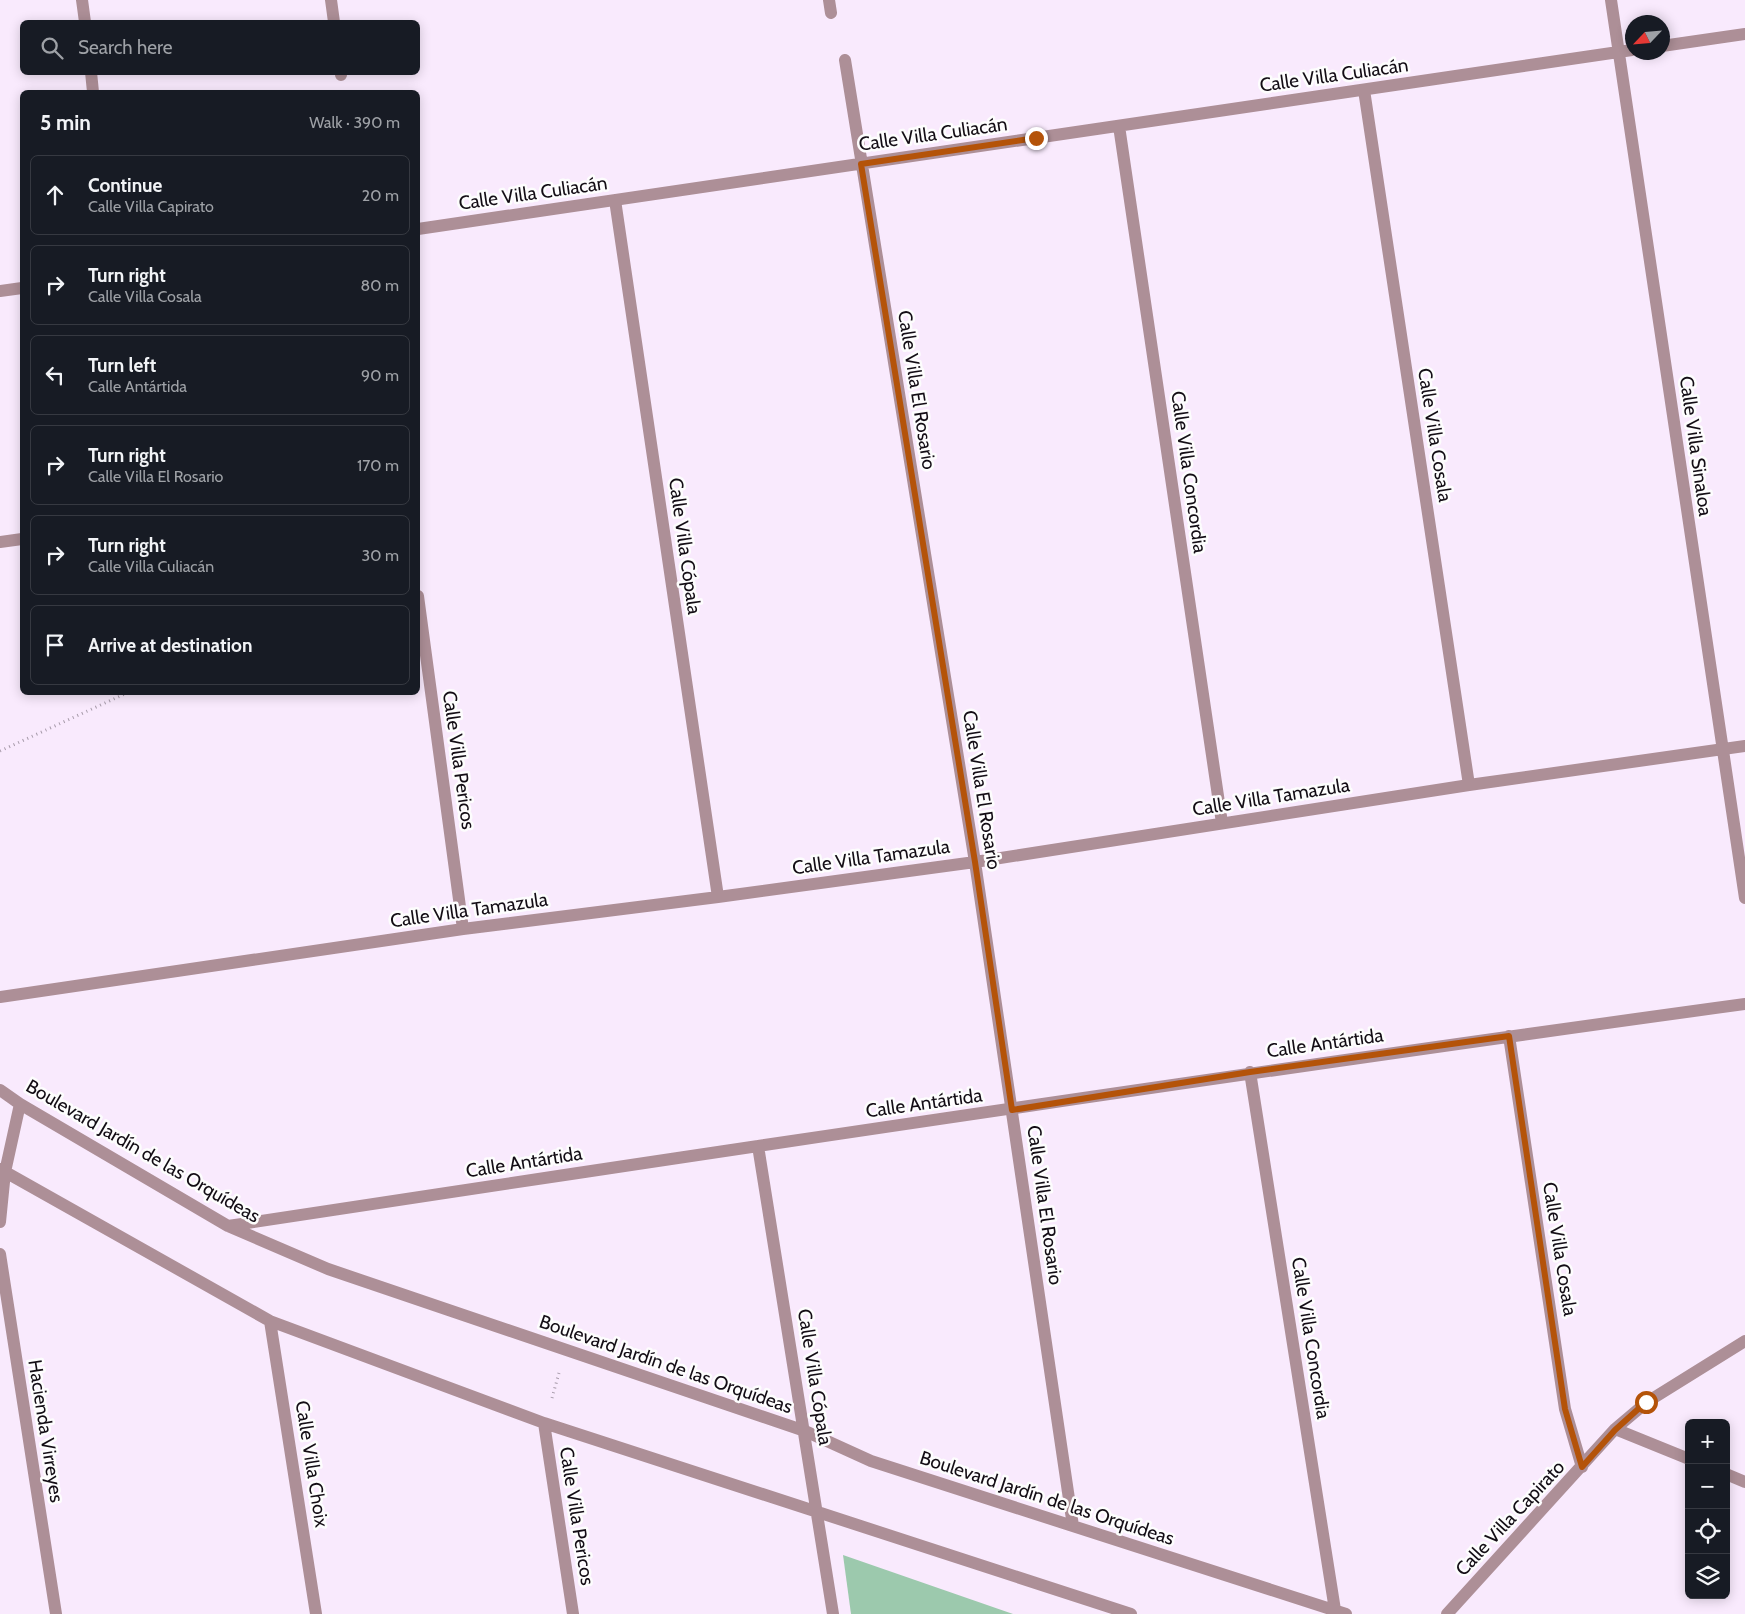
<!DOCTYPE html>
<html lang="en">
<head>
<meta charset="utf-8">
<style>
	:root { --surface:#171b24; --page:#242831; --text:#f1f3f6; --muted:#9ea1a6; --line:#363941 }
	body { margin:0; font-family:Cabin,sans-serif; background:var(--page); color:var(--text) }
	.controls { position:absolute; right:15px; bottom:15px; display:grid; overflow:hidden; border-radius:8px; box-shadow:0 2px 12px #0003 }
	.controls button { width:45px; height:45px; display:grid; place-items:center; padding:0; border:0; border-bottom:1px solid var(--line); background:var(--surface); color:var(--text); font:25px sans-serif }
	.compass { position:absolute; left:1625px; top:15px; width:45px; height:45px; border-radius:50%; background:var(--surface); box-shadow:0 2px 12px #0003; rotate:244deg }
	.stop { position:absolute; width:15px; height:15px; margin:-11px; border:4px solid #b45309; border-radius:50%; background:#fff }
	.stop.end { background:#b45309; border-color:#fff; box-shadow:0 1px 5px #0008 }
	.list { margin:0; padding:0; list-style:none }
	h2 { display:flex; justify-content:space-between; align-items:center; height:65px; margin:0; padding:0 20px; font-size:21px }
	h2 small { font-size:16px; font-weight:400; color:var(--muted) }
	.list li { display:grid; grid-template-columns:32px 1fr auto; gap:15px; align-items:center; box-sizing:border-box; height:80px; margin:0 10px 10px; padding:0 10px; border:1px solid var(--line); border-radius:8px }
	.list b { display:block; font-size:19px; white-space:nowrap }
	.list p { margin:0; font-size:16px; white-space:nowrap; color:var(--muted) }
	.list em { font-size:16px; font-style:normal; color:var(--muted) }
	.icon { flex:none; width:28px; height:28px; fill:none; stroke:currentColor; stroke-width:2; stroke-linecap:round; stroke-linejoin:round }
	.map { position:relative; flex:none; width:1745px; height:1614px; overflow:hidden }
	.search { position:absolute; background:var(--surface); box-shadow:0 2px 12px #0003; left:20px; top:20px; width:400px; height:55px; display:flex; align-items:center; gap:12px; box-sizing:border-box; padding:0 18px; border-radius:8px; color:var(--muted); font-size:19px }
	.panel { position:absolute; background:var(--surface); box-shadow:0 2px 12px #0003; left:20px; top:90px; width:400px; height:605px; border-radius:8px }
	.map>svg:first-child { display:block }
	.green { fill:#9cc9ad }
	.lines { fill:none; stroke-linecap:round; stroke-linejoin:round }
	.path { stroke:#a79baa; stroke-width:3; stroke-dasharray:1 4; stroke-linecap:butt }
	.minor { stroke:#ad8f97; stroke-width:12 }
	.route { stroke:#b45309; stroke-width:6 }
	.labels { text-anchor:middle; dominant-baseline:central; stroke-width:5; stroke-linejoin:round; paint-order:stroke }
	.street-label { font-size:19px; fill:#130d15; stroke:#fdfdfd }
</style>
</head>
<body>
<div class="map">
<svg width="1745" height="1614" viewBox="0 0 1745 1614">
	<rect width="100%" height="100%" fill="#f9eafd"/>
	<path class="green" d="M 843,1555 L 1013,1614 L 851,1614 Z"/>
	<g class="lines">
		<path class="path" d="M 0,751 L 129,692
			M 552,1398 L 559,1373"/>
		<path class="minor" d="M 82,0 L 85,22
			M 331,0 L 334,22
			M 829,0 L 831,13
			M 1611,0 L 1745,898
			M 1662,46 L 1745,34
			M 845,60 L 975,862 L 1073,1526
			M 91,72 L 93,92
			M 341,72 L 341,75
			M 1364,90 L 1469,785
			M 1119,126 L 1222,823
			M 615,200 L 718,897
			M 418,229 L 1632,50
			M 0,291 L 22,288
			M 0,542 L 22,539
			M 418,596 L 463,929
			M 0,997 L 463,929 L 718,897 L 975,862 L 1469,785 L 1745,746
			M 1509,1036 L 1565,1409 L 1582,1467
			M 1250,1072 L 1335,1610
			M 0,1090 L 20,1104 L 228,1226 L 328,1269 L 805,1431 L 871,1461 L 1346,1614
			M 758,1146 L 833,1614
			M 0,1169 L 270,1321 L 544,1423 L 1131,1614
			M 0,1222 L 5,1172 L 20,1104
			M 228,1226 C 733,1149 1239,1073 1745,1004
			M 0,1254 L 56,1614
			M 270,1321 L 316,1614
			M 544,1423 L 573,1614
			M 1615,1429 L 1689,1459
			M 1726,1474 L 1745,1482
			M 1447,1614 L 1615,1429 L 1647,1402 L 1745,1341"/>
	</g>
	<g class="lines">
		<path class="route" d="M 1036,138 L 861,164 L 975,862 L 1012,1110 L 1250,1072 L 1509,1036 L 1565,1409 L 1582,1467 L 1615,1430 L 1646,1402"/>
	</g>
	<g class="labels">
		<g class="street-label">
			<text transform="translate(1334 75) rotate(-8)">Calle Villa Culiacán</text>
			<text transform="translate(933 134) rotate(-8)">Calle Villa Culiacán</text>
			<text transform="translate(533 193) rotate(-8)">Calle Villa Culiacán</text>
			<text transform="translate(917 390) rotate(81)">Calle Villa El Rosario</text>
			<text transform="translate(1435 435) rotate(81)">Calle Villa Cosala</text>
			<text transform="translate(1696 446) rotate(82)">Calle Villa Sinaloa</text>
			<text transform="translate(1189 472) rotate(82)">Calle Villa Concordia</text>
			<text transform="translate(685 546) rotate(82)">Calle Villa Cópala</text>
			<text transform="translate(459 760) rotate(82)">Calle Villa Pericos</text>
			<text transform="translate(982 790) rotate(81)">Calle Villa El Rosario</text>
			<text transform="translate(1271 797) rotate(-9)">Calle Villa Tamazula</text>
			<text transform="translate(871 857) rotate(-8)">Calle Villa Tamazula</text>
			<text transform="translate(469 910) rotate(-8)">Calle Villa Tamazula</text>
			<text transform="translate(1325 1043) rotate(-8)">Calle Antártida</text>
			<text transform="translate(924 1103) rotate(-8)">Calle Antártida</text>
			<text transform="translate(143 1151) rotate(30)">Boulevard Jardín de las Orquídeas</text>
			<text transform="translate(524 1162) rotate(-9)">Calle Antártida</text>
			<text transform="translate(1045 1205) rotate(82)">Calle Villa El Rosario</text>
			<text transform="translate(1560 1249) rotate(81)">Calle Villa Cosala</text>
			<text transform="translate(1311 1338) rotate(81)">Calle Villa Concordia</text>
			<text transform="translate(666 1364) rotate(19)">Boulevard Jardín de las Orquídeas</text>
			<text transform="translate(815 1377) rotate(81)">Calle Villa Cópala</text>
			<text transform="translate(46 1431) rotate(81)">Hacienda Virreyes</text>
			<text transform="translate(312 1464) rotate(81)">Calle Villa Choix</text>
			<text transform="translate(1047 1498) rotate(18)">Boulevard Jardín de las Orquídeas</text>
			<text transform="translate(577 1516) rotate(81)">Calle Villa Pericos</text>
			<text transform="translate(1510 1518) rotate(-47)">Calle Villa Capirato</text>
		</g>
	</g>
</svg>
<div class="controls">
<button>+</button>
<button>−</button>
<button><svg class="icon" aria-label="locate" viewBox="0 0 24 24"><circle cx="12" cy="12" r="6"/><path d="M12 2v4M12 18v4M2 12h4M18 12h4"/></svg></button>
<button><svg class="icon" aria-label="layers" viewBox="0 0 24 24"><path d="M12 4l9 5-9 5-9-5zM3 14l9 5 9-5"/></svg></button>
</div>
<svg class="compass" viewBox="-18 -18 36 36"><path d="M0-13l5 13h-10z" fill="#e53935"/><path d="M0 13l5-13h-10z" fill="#9ea1a6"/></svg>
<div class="stop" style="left:1646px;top:1402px"></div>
<div class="stop end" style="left:1036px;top:138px"></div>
<div class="search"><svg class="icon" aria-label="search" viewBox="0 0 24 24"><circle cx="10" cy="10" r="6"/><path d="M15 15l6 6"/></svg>Search here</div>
<section class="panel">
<h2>5 min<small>Walk · 390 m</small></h2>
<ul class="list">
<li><svg class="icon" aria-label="ahead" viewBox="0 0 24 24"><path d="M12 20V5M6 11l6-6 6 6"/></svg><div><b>Continue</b><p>Calle Villa Capirato</p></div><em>20 m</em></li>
<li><svg class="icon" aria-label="right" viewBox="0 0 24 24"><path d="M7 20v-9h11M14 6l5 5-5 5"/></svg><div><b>Turn right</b><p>Calle Villa Cosala</p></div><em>80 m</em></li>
<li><svg class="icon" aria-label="left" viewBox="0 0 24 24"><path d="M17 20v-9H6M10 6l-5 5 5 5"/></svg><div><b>Turn left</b><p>Calle Antártida</p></div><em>90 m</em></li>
<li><svg class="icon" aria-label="right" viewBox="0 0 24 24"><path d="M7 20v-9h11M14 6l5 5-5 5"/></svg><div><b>Turn right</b><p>Calle Villa El Rosario</p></div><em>170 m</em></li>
<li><svg class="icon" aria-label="right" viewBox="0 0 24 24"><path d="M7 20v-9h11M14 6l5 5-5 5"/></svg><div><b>Turn right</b><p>Calle Villa Culiacán</p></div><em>30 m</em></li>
<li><svg class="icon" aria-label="arrive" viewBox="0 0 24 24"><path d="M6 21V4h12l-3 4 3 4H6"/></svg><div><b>Arrive at destination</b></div></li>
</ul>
</section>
</div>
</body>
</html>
